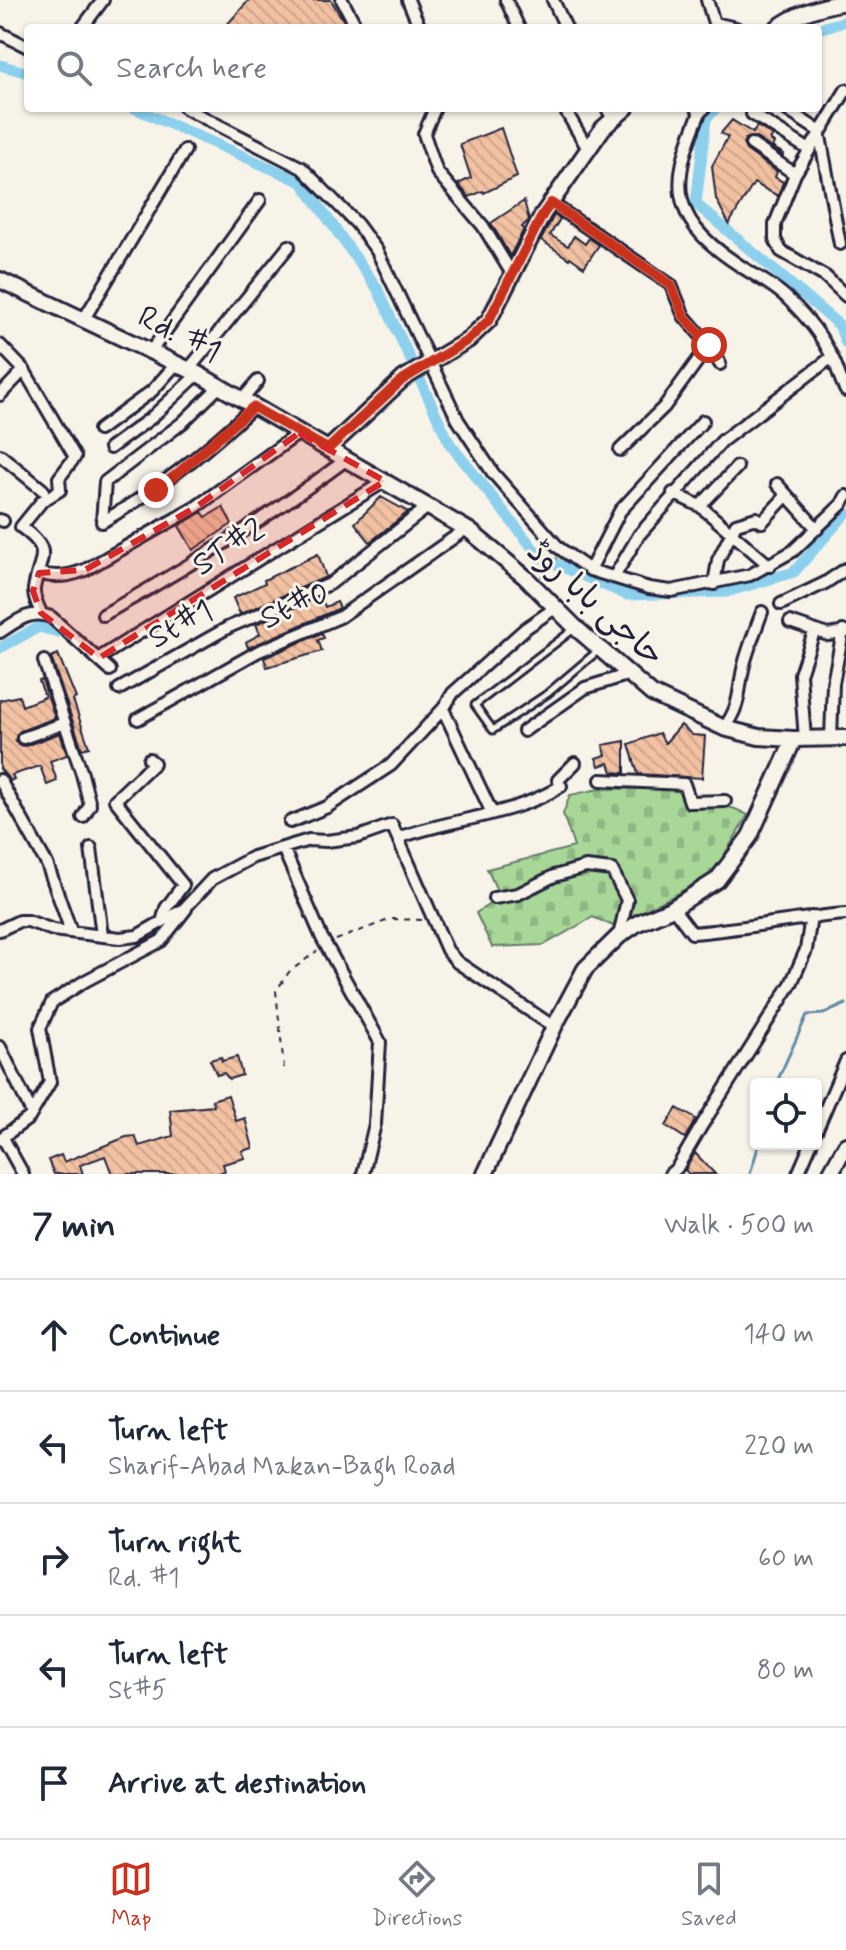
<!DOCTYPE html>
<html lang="en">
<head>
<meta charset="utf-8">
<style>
	:root { --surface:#fff; --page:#f6f6f7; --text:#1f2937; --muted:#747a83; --line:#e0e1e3; --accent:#c8321e }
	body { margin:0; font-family:Mynerve,"Playpen Sans Arabic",sans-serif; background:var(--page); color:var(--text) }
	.controls { position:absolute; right:24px; bottom:24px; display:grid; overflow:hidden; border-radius:8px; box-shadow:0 2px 6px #0004 }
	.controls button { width:72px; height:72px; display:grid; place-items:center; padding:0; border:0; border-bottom:2px solid var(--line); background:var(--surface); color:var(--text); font:40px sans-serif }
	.stop { position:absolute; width:24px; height:24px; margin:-18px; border:6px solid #c8321e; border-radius:50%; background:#fff }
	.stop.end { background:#c8321e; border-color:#fff; box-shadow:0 2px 8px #0008 }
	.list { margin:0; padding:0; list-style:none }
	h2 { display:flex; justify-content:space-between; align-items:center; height:104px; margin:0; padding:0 32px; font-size:34px }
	h2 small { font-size:26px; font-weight:400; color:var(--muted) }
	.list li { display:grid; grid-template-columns:52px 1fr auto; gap:24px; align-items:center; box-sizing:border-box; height:112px; padding:0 32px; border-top:2px solid var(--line) }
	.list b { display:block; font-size:30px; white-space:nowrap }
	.list p { margin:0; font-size:26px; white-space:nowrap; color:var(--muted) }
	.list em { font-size:26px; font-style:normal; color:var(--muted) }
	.icon { flex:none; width:44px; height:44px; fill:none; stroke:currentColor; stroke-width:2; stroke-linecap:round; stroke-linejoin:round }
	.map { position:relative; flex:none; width:846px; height:1174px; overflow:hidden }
	.search { position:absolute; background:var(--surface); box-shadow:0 2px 6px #0004; left:24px; right:24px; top:24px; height:88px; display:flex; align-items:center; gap:20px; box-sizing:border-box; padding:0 28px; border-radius:8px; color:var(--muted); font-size:30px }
	.sheet { height:664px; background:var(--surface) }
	nav { display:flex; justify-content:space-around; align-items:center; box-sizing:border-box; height:112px; border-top:2px solid var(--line); background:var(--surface); font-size:22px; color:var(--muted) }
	nav a { display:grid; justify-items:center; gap:4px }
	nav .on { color:var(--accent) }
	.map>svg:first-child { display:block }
	.cemetery { fill:url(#cemetery-stones); stroke:#657c6a; stroke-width:2 }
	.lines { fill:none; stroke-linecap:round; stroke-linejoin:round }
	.stream { stroke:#628aa6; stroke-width:3 }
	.canal { stroke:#8cd0ee; stroke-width:11 }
	.building { fill:url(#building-back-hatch); stroke:#22223b; stroke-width:2 }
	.lane-casing { stroke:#22223b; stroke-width:11 }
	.street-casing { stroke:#22223b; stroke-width:16 }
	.secondary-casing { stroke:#22223b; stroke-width:20 }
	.path { stroke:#22223b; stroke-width:2; stroke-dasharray:6 6; stroke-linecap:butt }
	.lane { stroke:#f7f3e8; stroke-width:5 }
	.street { stroke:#f7f3e8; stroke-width:10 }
	.secondary { stroke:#f7f3e8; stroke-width:14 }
	.route { stroke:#c8321e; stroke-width:10 }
	.marked { fill:#d62828; fill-opacity:0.2; stroke:#d62828; stroke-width:6; stroke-dasharray:16 10; stroke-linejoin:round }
	.labels { text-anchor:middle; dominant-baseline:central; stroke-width:6; stroke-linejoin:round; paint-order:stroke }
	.street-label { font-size:32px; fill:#22223b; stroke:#f7f3e8 }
</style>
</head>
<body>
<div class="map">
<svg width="846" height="1174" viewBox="0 0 846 1174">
	<defs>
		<pattern id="cemetery-stones" width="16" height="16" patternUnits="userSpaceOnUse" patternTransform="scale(2)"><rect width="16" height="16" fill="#a8d798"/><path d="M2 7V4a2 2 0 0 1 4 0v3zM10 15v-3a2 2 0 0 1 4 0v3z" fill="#90b884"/></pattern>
		<pattern id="building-back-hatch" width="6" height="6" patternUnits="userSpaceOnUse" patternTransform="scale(2)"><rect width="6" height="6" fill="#f2c1a2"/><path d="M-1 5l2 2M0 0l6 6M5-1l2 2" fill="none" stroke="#cfa68c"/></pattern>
	</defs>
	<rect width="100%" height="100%" fill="#f7f3e8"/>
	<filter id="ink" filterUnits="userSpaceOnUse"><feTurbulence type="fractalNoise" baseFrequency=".0125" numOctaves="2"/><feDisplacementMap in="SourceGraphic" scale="16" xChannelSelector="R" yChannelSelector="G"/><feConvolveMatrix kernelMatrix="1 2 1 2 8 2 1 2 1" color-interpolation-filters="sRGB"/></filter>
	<g filter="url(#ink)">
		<path class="cemetery" d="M 681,788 L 688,807 C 713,805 725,802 748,815 L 712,876 L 653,906 L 620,929 L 593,917 L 544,945 L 492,947 L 476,913 L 500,897 L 487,869 L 574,847 L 563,814 L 570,795 L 599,789 Z"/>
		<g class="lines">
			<path class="stream" d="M 776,1084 L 807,1015 L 823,1014 L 846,1004
				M 750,1174 L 759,1144"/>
			<path class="canal" d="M 818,29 L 846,21
				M 0,65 L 28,73
				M 134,108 L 302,182 L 377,288 L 450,444 L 540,557 L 627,595 L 726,592 L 794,572 L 846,513
				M 716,108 L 706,118 L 696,204 L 839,325 L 846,343
				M 0,648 L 39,627 L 58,632"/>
		</g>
		<path class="building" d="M 249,0 L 331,0 L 348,28 L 224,28 Z
			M 732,120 L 753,133 L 757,126 L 773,136 L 770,140 L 774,143 L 772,147 L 784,154 L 783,156 L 755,137 L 745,139 L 743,144 L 746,150 L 777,172 L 775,177 L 783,182 L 778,196 L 754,183 L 729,224 L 716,199 L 712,166 L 728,137 L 721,133 Z
			M 501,128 L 517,177 L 484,193 L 483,191 L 469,197 L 458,184 L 471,178 L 460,144 Z
			M 524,201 L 529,220 L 522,227 L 524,229 L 510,256 L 491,223 Z
			M 554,215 L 560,219 L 550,235 L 568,246 L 574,236 L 585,244 L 589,238 L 599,245 L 584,267 L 570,257 L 569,259 L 541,240 Z
			M 381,497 L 408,512 L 370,542 L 355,523 Z
			M 223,507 L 232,524 L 193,550 L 179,526 L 202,512 L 206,517 Z
			M 318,554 L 326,577 L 240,614 L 233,598 L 265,583 L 264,580 Z
			M 321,596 L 325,607 L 337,602 L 340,608 L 248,648 L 246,642 L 260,634 L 256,624 Z
			M 322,633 L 324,638 L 318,640 L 322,651 L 267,667 L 264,658 Z
			M 58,654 L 76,698 L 73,700 L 89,747 L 82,749 L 51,657 Z
			M 42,680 L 55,718 L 20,731 L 15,740 L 18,745 L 25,746 L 60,733 L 67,755 L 50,761 L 57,781 L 47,785 L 40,766 L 12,775 L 14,779 L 10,781 L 0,769 L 0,700 L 19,696 L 22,706 L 45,697 L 39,681 Z
			M 681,725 L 692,735 L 705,736 L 702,778 L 638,774 L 629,744 L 659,733 L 665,743 Z
			M 625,741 L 625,773 L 612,772 L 609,763 L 599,766 L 596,758 L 606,755 L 603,745 Z
			M 221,1057 L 222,1061 L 237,1057 L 242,1075 L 229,1079 L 224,1073 L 217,1075 L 210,1060 Z
			M 228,1095 L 236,1121 L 245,1118 L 253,1148 L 242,1151 L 245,1158 L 223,1164 L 225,1171 L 216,1174 L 112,1174 L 105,1156 L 80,1165 L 83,1174 L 54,1174 L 48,1160 L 61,1155 L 64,1162 L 126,1137 L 135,1136 L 139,1146 L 173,1136 L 170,1110 L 214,1106 L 212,1100 Z
			M 677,1108 L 696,1119 L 685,1138 L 666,1126 Z
			M 695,1153 L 715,1174 L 689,1174 L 685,1170 Z"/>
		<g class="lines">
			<g class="lane-casing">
				<path id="lane" d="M 574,629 L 475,705 L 493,730 L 547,694 L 600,649"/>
			</g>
			<g class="street-casing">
				<path id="street" d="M 342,0 L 357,28
					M 408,0 L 420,28
					M 506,0 L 519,28
					M 553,0 L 566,28
					M 707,0 L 714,23 L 736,28
					M 82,28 L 103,0
					M 0,33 L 28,47
					M 846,90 L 795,174 L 775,224 L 775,239 L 781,251 L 826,277 L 846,296
					M 185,108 L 302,168 L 357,224 L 377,251 L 458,420 L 493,473 L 559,548 L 590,570 L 649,588 L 671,591 L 750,575 L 793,551 L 842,504 L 846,496
					M 435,108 L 424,134 L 437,172 L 483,226 L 512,274
					M 564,108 L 588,149
					M 607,108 L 613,120
					M 784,108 L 819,131 L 840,244
					M 701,110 C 672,178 666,216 733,261 C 751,274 773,284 788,299 C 806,316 822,336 832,357 C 838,368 840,380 846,391
					M 752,114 L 808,149
					M 751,144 L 795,174
					M 551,203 L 671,285 L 684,316 L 709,345 L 720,364
					M 84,319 L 185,150
					M 0,345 L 24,370 L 75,457 L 59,478 L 60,490 L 42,501 L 21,527 C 55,552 39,556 34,589 C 33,596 38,606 41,613
					M 151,351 L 260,200
					M 189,369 L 289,246
					M 0,395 L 24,370
					M 242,400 L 258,381
					M 99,430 L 152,391 L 177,363
					M 110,448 L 151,418 L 198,374
					M 620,450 L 664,407 L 709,345
					M 0,455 L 43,490
					M 777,484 L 817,529
					M 673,493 L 700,506 L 770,566
					M 700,506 L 737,467
					M 0,520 L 3,521
					M 102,522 C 158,490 206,452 253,407
					M 102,522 L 105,482 L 182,423 L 220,386
					M 590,570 L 620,511 L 703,421
					M 39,573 C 55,579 70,576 85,570 L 196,507 L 299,433
					M 614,577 L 639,535 L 722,441 L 832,357
					M 714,584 L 718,560 L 736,524 L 756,518 L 762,522 L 787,495
					M 781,604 L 825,583 L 846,569
					M 103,615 C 187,568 269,517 347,459
					M 790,622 L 828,635 L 846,632
					M 0,632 C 17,621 31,609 51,617 L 110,670
					M 99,658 L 385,481
					M 44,661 L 82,774 L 90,805 L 83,817
					M 119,689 L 229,627 L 330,584 L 429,506
					M 443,709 L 492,813
					M 138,719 L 257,652 L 340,617 L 466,529
					M 724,728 C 743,702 737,689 745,661 C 750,644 756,628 762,612
					M 524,731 L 585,688 L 630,674
					M 23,738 L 65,723
					M 831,738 L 833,683 L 843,631
					M 805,739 L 800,674 L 814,632
					M 149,759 L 154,763 L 115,800 L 183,885 L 166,908 L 162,922
					M 0,780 L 47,864 L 71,931
					M 558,780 L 575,763
					M 601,780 L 684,784 L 690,802 L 725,801
					M 290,822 L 327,807 L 391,765 L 443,709 L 453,693 L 526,628 L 555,608
					M 398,838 C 451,818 513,817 561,786
					M 91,848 L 102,936
					M 283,848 L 322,938 L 380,1042 L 375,1124 L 363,1174
					M 494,898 L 518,894 L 554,876 L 586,867 L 612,870 L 627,900 L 619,936
					M 673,908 L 692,933 C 744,929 794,918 846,914
					M 0,930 L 19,921 L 28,921 L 53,930 L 120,938 L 137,936 L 184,909 L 212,879 L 253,857 L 309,840 L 326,841 L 358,837 L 392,825 L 447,950 L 457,962 L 554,1027
					M 0,1047 L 32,1113
					M 816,1131 L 846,1061
					M 3,1138 L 23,1174
					M 0,1139 L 29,1118 L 50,1082 L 40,1028 L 52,1002 L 85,981 L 161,941 L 186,909
					M 670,1174 L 677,1168 L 702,1125 L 791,984 L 806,950 L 811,917
					M 798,1174 L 811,1144"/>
			</g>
			<g class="secondary-casing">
				<path id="secondary" d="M 777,28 C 797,13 821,6 846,2
					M 699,108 L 702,108
					M 0,280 L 198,374 L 470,531 L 525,577 L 576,628 L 652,694 L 724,728 L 759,737 L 794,739 L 846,738
					M 328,449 L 404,378 L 468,340 L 489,320 L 543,214 L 603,128 L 626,108
					M 485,1174 L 554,1027 L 585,969 L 619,936 L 638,923 L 673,908 L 717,880 L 750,836 L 794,739
					M 830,1174 L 846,1145"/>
			</g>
			<path class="path" d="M 541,577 L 557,558
				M 336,940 L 391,919 L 422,920
				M 284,1068 L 276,991 L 289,972 L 317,951"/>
			<use href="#lane" class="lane"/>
			<use href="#street" class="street"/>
			<use href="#secondary" class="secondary"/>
		</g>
	</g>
	<g class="lines" filter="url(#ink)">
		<path class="route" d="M 156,490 L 177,474 L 253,407 L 328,449 L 402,380 L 468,340 L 489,320 L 543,214 L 551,203 L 671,285 L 684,316 L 709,345"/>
	</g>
	<path class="marked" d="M 299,433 L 385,481 L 99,658 L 41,613 L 33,591 L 39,573 L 85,570 L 196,507 Z"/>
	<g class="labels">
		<g class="street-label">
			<text transform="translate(179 335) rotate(27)">Rd. #1</text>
			<text transform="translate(229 548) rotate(-32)">ST#2</text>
			<text transform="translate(595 604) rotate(42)">حاجی بابا روڈ</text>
			<text transform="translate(295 606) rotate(-25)">St#0</text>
			<text transform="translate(181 625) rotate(-28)">St#1</text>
		</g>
	</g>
</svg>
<div class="controls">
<button><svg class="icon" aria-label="locate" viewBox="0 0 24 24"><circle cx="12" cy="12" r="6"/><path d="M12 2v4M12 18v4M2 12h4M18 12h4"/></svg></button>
</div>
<div class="stop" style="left:709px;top:345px"></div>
<div class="stop end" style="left:156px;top:490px"></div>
<div class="search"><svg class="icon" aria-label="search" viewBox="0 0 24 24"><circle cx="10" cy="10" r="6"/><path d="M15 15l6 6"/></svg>Search here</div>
</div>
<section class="sheet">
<h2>7 min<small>Walk · 500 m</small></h2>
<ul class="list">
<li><svg class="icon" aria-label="ahead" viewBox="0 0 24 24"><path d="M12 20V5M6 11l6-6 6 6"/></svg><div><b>Continue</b></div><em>140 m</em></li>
<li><svg class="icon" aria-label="left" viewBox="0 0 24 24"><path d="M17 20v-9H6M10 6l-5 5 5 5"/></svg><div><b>Turn left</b><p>Sharif-Abad Makan-Bagh Road</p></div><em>220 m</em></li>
<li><svg class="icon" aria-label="right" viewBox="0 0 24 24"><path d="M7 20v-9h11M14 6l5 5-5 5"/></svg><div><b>Turn right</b><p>Rd. #1</p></div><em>60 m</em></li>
<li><svg class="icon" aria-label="left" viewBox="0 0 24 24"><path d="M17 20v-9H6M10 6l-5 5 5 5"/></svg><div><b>Turn left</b><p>St#5</p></div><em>80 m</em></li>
<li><svg class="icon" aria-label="arrive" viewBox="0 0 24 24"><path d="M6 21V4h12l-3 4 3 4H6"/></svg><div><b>Arrive at destination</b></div></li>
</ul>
</section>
<nav>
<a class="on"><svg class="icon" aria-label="map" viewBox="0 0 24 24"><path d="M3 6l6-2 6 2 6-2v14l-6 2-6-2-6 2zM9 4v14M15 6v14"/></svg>Map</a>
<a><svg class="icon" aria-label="directions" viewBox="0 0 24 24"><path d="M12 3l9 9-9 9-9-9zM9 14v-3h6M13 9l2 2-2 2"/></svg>Directions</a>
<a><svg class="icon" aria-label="saved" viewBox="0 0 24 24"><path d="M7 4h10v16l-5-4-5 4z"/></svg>Saved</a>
</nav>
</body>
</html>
